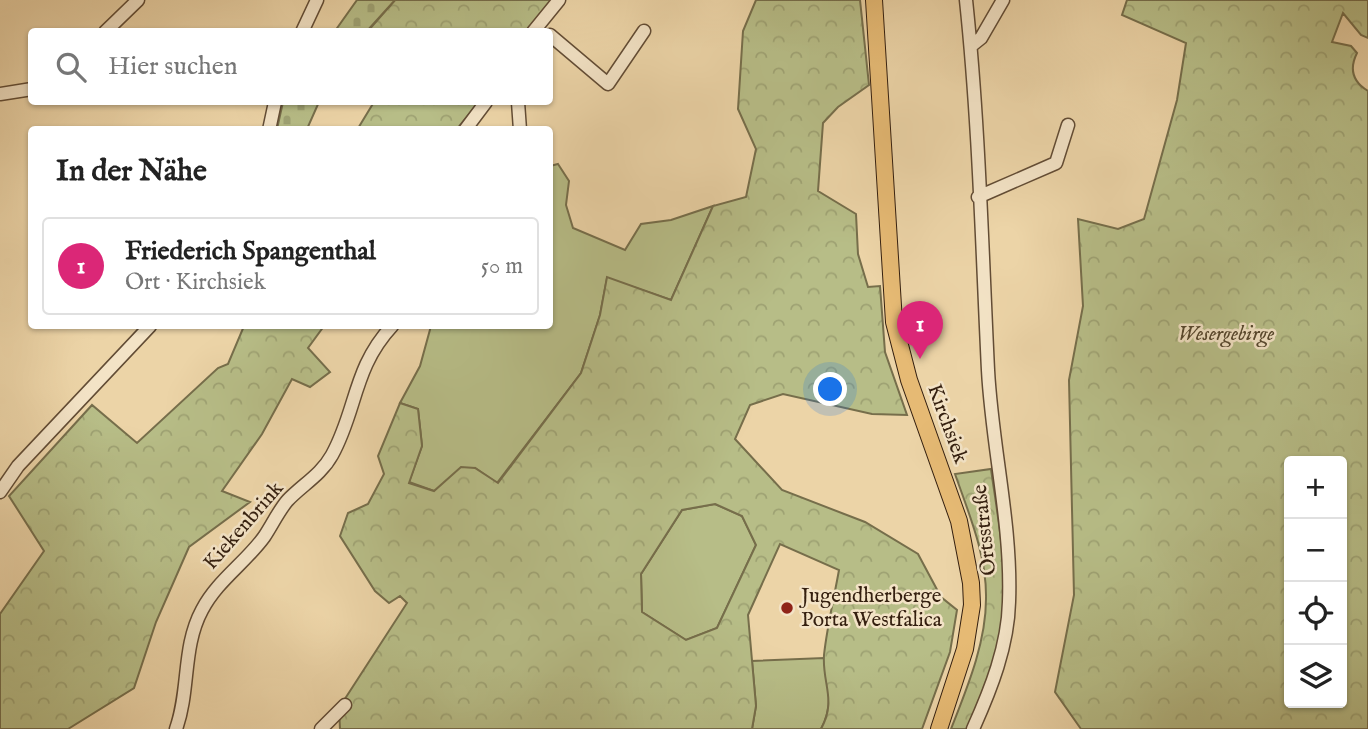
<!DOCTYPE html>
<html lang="de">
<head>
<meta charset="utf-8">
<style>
	:root { --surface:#fff; --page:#f6f6f6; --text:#222; --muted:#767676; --line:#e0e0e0; --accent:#db2777 }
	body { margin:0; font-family:"IM FELL English",serif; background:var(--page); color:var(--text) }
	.controls { position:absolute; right:21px; bottom:21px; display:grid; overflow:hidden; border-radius:7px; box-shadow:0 2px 5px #0004 }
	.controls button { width:63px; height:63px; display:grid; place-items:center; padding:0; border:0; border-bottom:2px solid var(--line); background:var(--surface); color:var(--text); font:35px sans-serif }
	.you { position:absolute; left:831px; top:390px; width:24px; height:24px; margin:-18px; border:5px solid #fff; border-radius:50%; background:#1a73e8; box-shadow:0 0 0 10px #1a73e833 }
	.badge { display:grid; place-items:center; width:46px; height:46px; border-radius:50%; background:var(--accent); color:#fff; font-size:23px; font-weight:700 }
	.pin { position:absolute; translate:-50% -58px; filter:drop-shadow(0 2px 4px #0008) }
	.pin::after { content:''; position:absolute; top:37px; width:24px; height:21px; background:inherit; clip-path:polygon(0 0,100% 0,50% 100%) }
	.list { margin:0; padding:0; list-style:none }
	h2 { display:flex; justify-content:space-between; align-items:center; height:91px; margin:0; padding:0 28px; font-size:30px }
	h2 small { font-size:23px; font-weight:400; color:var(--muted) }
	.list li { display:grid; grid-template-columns:46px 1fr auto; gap:21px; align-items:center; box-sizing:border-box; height:98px; margin:0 14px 14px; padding:0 14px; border:2px solid var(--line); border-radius:7px }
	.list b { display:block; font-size:26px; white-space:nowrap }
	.list p { margin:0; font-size:23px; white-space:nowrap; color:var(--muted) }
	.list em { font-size:23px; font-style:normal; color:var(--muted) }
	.icon { flex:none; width:38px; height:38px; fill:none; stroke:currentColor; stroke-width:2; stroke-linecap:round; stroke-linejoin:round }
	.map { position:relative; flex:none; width:1368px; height:729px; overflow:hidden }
	.search { position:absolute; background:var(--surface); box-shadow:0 2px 5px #0004; left:28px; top:28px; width:525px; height:77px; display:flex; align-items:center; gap:18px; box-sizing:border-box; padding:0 24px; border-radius:7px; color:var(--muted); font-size:26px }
	.panel { position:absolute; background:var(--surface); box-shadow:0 2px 5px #0004; left:28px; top:126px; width:525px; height:203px; border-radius:7px }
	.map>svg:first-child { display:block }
	.green { fill:#b7bd87; stroke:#766e4b; stroke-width:2 }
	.forest { fill:url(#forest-crowns); stroke:#766e4b; stroke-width:2; fill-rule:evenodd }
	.cemetery { fill:url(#cemetery-stones); stroke:#766e4b; stroke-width:2 }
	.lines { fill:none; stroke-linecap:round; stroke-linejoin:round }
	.minor-casing { stroke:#624c35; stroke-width:15 }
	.major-casing { stroke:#341f0f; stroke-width:18 }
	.minor { stroke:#f3e3c6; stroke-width:12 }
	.major { stroke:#e6ba74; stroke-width:16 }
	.poi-dot { fill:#8f2418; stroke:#f3e3c6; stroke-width:2.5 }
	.labels { text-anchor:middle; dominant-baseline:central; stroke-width:5; stroke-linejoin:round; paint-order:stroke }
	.park-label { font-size:21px; font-style:italic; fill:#55462d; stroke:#f3e3c6 }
	.street-label { font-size:21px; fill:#341f0f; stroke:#f3e3c6 }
	.poi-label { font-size:21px; fill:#341f0f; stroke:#f3e3c6; text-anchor:start }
</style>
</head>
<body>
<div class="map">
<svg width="1368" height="729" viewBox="0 0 1368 729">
	<defs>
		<pattern id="forest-crowns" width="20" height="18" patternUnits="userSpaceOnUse" patternTransform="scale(1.75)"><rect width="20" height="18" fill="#b7bd87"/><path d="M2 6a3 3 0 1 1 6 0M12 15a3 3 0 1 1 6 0" fill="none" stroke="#9ea273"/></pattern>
		<pattern id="cemetery-stones" width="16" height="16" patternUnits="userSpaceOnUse" patternTransform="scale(1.75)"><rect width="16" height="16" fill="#b7bd87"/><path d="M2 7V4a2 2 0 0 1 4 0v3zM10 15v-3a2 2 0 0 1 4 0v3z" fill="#9ea273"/></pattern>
	</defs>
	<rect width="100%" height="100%" fill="#ecd4a7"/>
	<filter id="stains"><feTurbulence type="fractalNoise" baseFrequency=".00286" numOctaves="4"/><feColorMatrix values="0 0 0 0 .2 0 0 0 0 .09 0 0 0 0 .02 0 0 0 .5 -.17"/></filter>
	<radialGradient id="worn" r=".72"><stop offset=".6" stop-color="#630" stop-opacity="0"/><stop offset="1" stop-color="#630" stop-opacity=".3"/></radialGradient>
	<path class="green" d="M 558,164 L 569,181 L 566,205 L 573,228 L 625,250 L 641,224 L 671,220 L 713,206 L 671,300 L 607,278 L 600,315 L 581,373 L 497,483 L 475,468 L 434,491 L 409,482 L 422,446 L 418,409 L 400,403 L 420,366 L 431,326 L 550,326 L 550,166 Z
		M 715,504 L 742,516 L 756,545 L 717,628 L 686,640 L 642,612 L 641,574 L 682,510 Z
		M 824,658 C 828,683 834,706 821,729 L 752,729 L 756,706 L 752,661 Z"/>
	<path class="forest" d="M 395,0 L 552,0 L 526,31 L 367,32 Z
		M 756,0 L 860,0 L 869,85 L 838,107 L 823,123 L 818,191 L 856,214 L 858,254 L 868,287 L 880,286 L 885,352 L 907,415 L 872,414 L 783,394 L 750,405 L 735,439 L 782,490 L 865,522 L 918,554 L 941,597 L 957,610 L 950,652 L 922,729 L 821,729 C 837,700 822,684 824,655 C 827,627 834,598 839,570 L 780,544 L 748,615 L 756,706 L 752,729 L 340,729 L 339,708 L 407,603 L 400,596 L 389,603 L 375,591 L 340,536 L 348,513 L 368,504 L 384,474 L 378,456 L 400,403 L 418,409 L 422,446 L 409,483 L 434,491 L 461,467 L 475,468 L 498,483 L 581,373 L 600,315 L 607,277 L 671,300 L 713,206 L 746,197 L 756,149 L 738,109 L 743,31 ZM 715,504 L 742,516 L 756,545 L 717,628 L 686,640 L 642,612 L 641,574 L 682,510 Z
		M 1127,0 L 1368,0 L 1368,38 L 1361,35 L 1343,13 L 1332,42 L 1351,46 L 1357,53 C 1349,69 1353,82 1368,91 L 1368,729 L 1081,729 L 1055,692 L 1074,595 L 1069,380 L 1083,306 L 1078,219 L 1118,229 L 1144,219 L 1177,100 L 1186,43 L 1122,15 ZM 1289,461 L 1342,461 L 1342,703 L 1289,703 Z
		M 374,102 L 479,102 L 457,129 L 357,130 Z
		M 244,326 L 324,326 L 308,348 L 330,372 L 310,387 L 292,379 L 262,434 L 222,491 L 250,502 L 189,547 L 156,622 L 134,688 L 68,729 L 0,729 L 0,614 L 44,551 L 9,496 L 92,405 L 137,443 L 218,368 L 228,364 Z
		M 991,469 C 998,519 1008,570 1003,620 C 1000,657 984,696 970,729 L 951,729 C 967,688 986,643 986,599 C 987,556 969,514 955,474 Z"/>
	<path class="cemetery" d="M 357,0 L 395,0 L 367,31 L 335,31 Z
		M 283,102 L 319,102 L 307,129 L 277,129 Z"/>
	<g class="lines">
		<g class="minor-casing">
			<path id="minor" d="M 966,0 C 979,123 982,247 988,370 C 992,447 1012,525 1009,602 C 1008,646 991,689 973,729
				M 105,32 L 138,0
				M 302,32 L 317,0
				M 533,32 L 559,0
				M 550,35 L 608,84 L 644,31
				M 971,46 L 981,38 L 1003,0
				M 0,94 L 32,89
				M 518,102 L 520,130
				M 269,130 L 275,102
				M 465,130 L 486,102
				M 978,197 L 1056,163 L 1068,125
				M 0,492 L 18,466 L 150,326
				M 176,729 C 190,690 182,647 202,610 C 217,581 245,563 264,537 C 272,525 278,512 287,501 C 302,485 321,475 332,455 C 357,410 353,368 392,326
				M 321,729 L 345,705"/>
		</g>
		<g class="major-casing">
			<path id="major" d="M 874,0 L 894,322 L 909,380 L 959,521 L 971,583 L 972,605 L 965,649 L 939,729"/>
		</g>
		<use href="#minor" class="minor"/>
		<use href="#major" class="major"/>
	</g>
	<circle class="poi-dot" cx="787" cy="608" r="7"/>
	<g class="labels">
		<g class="park-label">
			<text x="1226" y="334">Wesergebirge</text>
		</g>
		<g class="street-label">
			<text transform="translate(947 424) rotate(70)">Kirchsiek</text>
			<text transform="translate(244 526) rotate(-49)">Kiekenbrink</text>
			<text transform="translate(985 530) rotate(-96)">Ortsstraße</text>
		</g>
		<g class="poi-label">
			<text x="801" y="596">Jugendherberge<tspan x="801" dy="24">Porta Westfalica</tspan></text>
		</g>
	</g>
	<rect width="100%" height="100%" filter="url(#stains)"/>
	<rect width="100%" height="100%" fill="url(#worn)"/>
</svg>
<div class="controls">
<button>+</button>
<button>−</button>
<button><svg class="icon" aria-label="locate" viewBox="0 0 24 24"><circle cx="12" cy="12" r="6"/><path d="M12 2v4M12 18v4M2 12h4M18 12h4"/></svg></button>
<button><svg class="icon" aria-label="layers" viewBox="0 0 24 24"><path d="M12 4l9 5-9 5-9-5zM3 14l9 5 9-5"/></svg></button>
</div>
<div class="you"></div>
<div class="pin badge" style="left:920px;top:359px">1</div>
<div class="search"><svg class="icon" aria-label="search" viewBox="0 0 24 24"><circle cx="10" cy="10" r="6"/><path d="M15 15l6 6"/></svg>Hier suchen</div>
<section class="panel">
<h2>In der Nähe<small></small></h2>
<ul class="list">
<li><span class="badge">1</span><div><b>Friederich Spangenthal</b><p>Ort · Kirchsiek</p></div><em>50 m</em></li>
</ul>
</section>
</div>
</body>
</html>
